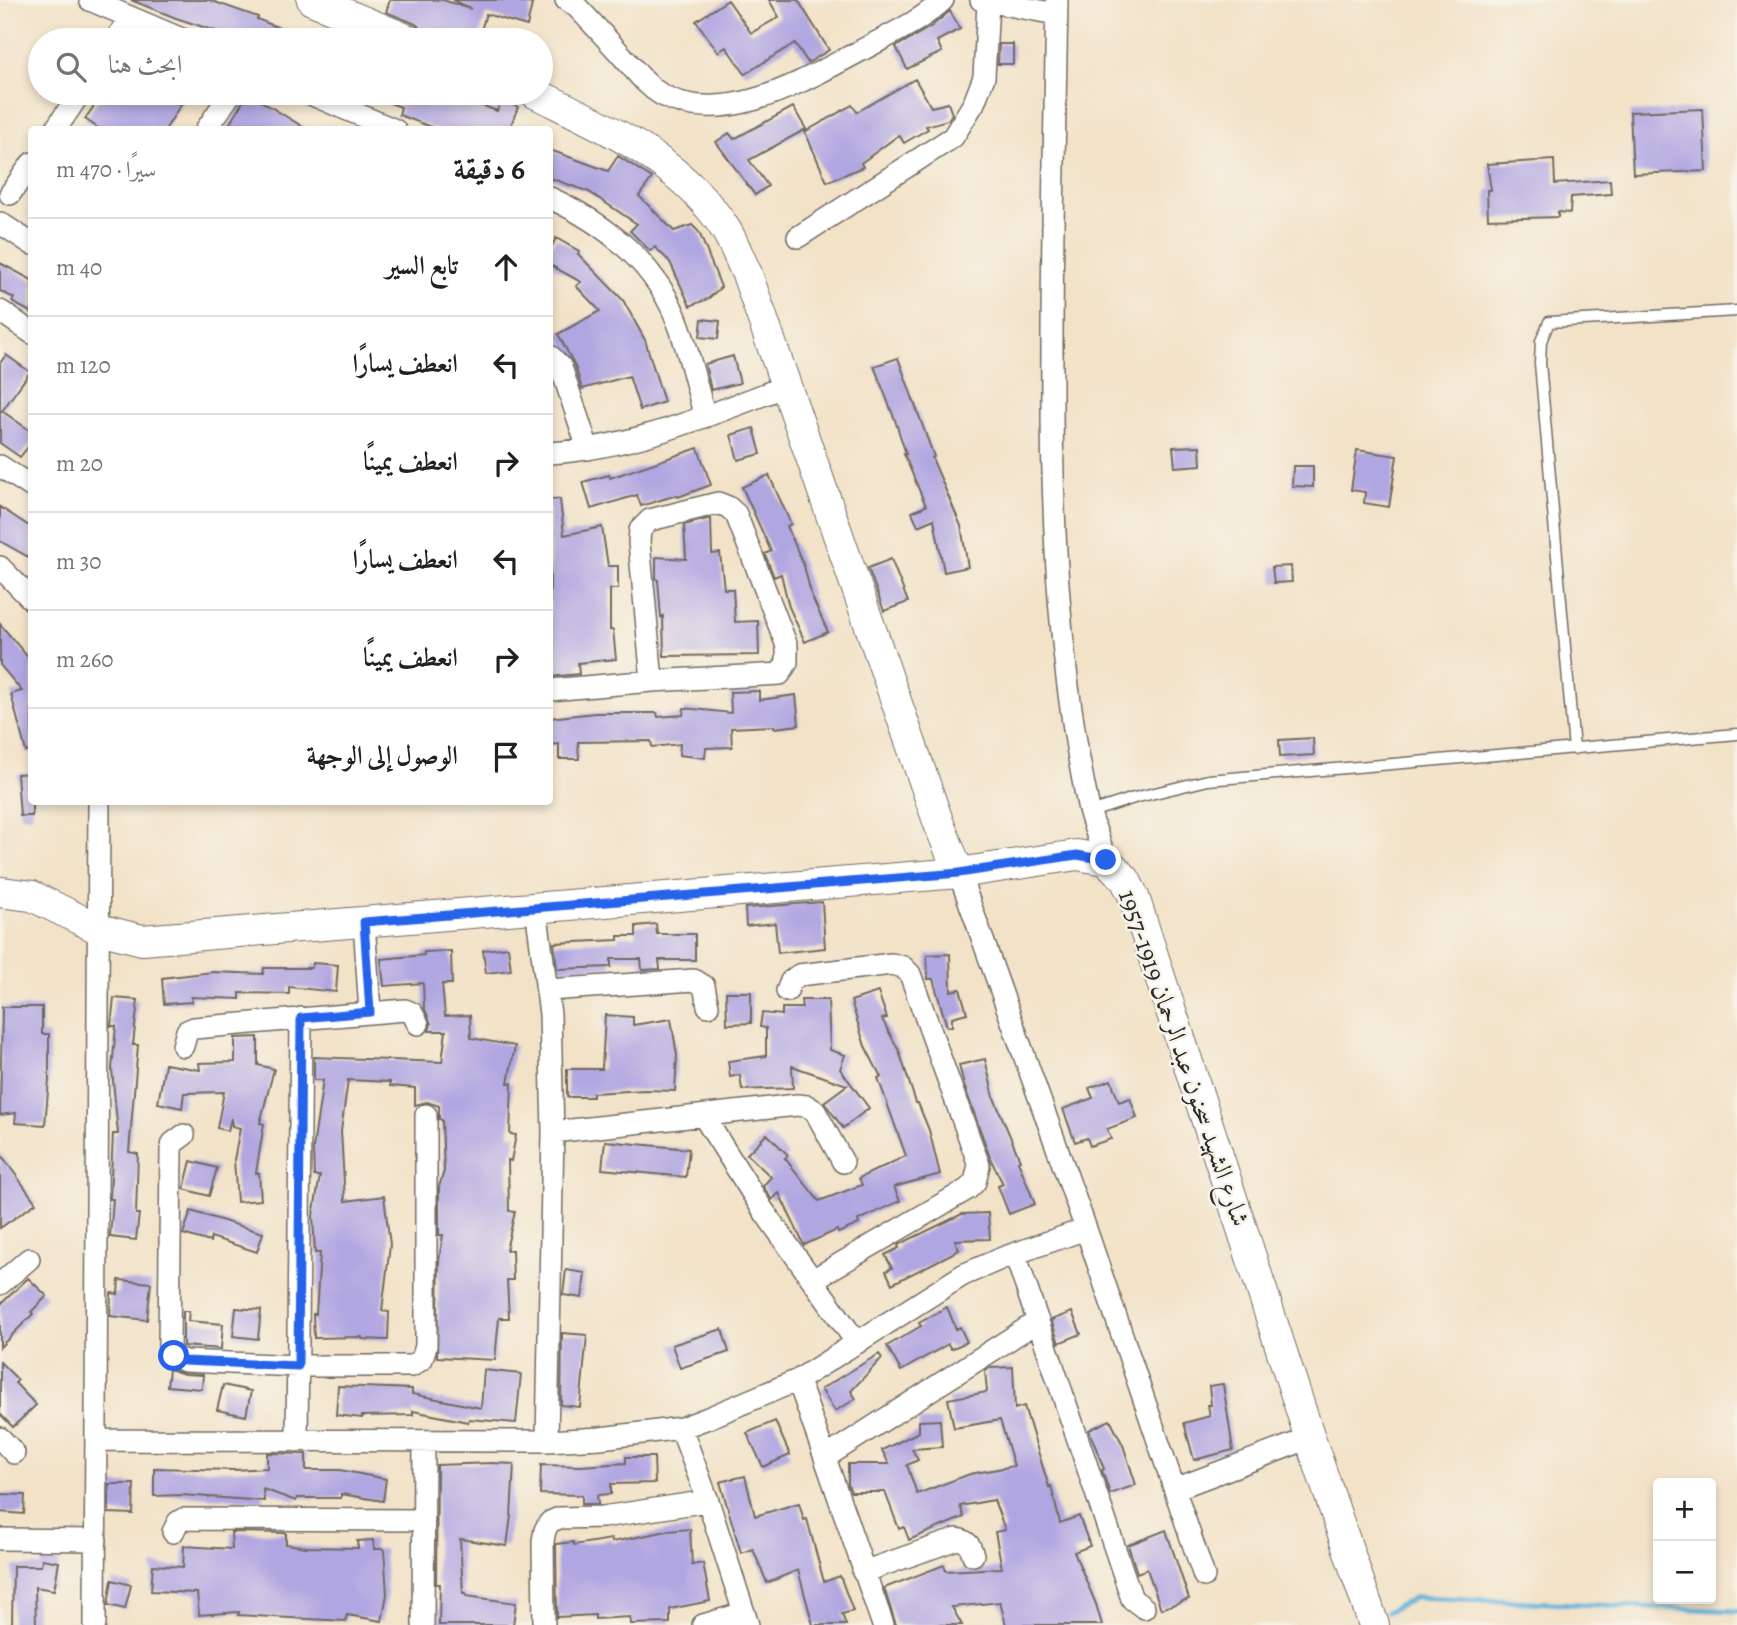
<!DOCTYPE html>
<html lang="ar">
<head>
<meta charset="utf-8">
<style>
	:root { --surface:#fff; --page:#f2f2f2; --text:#202124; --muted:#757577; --line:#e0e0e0 }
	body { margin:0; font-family:Alegreya,Amiri,serif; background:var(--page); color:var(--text); direction:rtl }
	.controls { position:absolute; right:21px; bottom:21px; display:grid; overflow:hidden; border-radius:7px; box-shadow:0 4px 10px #0003 }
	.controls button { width:63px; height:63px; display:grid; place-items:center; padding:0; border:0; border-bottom:2px solid var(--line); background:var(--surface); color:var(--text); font:35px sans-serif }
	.stop { position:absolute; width:21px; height:21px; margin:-16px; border:5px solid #2563eb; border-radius:50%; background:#fff }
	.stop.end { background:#2563eb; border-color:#fff; box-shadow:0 2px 7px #0008 }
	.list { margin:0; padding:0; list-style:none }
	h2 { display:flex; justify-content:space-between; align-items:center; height:91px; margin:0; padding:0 28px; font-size:30px }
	h2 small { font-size:23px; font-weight:400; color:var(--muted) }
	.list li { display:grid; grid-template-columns:46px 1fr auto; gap:21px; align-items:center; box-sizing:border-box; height:98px; padding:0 28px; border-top:2px solid var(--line) }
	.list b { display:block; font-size:26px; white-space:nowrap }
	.list em { font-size:23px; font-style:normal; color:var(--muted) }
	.icon { flex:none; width:38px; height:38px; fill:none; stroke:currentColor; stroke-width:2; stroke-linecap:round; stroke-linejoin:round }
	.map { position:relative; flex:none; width:1737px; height:1625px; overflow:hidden; direction:ltr }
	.search { position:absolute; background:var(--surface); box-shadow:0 4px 10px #0003; left:28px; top:28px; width:525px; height:77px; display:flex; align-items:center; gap:18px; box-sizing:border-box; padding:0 24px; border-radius:38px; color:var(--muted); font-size:26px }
	.panel { position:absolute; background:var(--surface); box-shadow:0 4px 10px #0003; left:28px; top:126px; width:525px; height:679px; border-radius:7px; direction:rtl }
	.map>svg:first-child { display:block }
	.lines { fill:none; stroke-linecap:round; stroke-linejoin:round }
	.stream { stroke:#60b3dc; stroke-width:5 }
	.building { fill:#b0a6e1 }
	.lane-casing { stroke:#716b62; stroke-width:13 }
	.street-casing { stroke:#716b62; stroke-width:24 }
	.secondary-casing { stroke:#716b62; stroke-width:32 }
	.lane { stroke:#fff; stroke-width:10 }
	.street { stroke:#fff; stroke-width:21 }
	.secondary { stroke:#fff; stroke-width:30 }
	.route { stroke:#2563eb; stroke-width:9 }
	.labels { text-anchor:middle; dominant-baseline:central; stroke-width:5; stroke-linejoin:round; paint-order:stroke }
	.street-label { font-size:26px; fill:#2b2b2b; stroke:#f7f3e8 }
</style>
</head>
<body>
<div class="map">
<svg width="1737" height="1625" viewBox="0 0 1737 1625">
	<rect width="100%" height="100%" fill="#f7f3e8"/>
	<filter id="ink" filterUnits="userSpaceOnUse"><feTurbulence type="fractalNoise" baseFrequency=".0143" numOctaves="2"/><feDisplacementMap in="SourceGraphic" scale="14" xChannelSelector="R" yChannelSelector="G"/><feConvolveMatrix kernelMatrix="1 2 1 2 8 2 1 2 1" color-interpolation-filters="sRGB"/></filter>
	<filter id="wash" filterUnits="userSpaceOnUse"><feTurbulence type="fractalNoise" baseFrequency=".00686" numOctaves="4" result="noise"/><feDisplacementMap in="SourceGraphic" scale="28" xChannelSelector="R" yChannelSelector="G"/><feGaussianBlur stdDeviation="1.57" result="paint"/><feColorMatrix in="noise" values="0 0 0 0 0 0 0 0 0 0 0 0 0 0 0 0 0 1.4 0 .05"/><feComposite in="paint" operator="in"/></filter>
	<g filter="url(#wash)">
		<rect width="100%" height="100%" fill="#f2e2c7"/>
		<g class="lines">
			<path class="stream" d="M 1387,1612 L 1416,1597 L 1737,1611"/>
		</g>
		<g id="blocks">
			<path class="building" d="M 131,0 L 209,0 L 258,17 L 257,19 L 309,40 L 243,40 L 176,18 Z
				M 390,0 L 443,0 L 471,9 L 453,0 L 511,0 L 532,4 L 527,26 L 486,14 L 478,40 L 451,40 L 424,32 L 416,24 L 386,12 Z
				M 728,0 L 751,33 L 779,17 L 769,0 L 798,0 L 829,50 L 808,63 L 795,43 L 745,74 L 726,47 L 718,52 L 696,21 Z
				M 950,11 L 960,29 L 937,41 L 942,52 L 907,69 L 896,47 L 932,26 Z
				M 999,44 L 1013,44 L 1013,64 L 998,64 Z
				M 915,79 L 931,107 L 948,103 L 952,114 L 948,120 L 926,126 L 928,129 L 904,143 L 899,135 L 861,163 L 863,167 L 827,182 L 805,132 L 852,105 L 857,112 Z
				M 103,93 L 188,93 L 165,130 L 101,130 L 85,119 Z
				M 248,93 L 308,130 L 226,130 Z
				M 368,93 L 448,93 L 497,111 L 501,100 L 518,107 L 509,130 L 439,130 L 399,115 L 401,107 L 367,95 Z
				M 793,107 L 806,129 L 749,160 L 768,186 L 755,195 L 716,142 L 729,133 L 734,139 Z
				M 1703,109 L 1706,171 L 1633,174 L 1630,112 Z
				M 550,150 L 608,171 L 618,156 L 652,178 L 639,196 L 674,231 L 692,225 L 699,232 L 721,287 L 708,299 L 690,306 L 670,262 L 655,247 L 650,251 L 630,231 L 637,224 L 589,192 L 550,178 Z
				M 1554,160 L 1555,184 L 1610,180 L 1611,194 L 1571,197 L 1570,213 L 1558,212 L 1558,217 L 1488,219 L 1487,190 L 1491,190 L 1487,164 Z
				M 556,238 L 579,251 L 578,254 L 623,300 L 645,340 L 664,402 L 640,410 L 629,376 L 582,389 L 575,366 L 558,334 L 600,311 L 576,286 L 581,282 L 550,265 L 550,250 Z
				M 0,263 L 32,280 L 32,313 L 12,302 L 14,298 L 0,291 Z
				M 702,319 L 720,321 L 718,339 L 700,337 Z
				M 6,355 L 30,372 L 2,411 L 32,432 L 32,442 L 20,457 L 0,443 L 0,363 Z
				M 733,356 L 740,383 L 711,390 L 705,364 Z
				M 898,358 L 934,457 L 932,458 L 961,526 L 968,567 L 944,572 L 934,519 L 918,526 L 912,512 L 926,506 L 904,454 L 906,454 L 895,420 L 874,366 Z
				M 754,428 L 761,454 L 738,460 L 731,435 Z
				M 1200,446 L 1201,465 L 1175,467 L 1173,447 Z
				M 698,448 L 711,485 L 678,497 L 677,495 L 641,506 L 637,495 L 591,509 L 583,482 L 609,475 L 610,478 Z
				M 1357,450 L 1397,456 L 1389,507 L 1364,503 L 1365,492 L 1351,490 Z
				M 1293,466 L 1313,466 L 1313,487 L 1292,486 Z
				M 769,475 L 791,524 L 787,526 L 804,566 L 812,597 L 828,632 L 805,642 L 789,607 L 781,574 L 774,577 L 765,554 L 771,551 L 742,487 Z
				M 560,499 L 564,535 L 602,527 L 608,566 L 618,566 L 618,589 L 610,589 L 610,630 L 613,630 L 616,659 L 578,663 L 579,674 L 550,677 L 550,500 Z
				M 0,507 L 32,528 L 32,559 L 0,541 Z
				M 711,518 L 712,554 L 720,553 L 724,589 L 733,589 L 735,622 L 758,621 L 759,655 L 664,656 L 663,616 L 661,617 L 658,580 L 656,579 L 656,557 L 686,559 L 684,525 Z
				M 891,559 L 908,602 L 884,611 L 868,568 Z
				M 1291,566 L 1292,582 L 1274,583 L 1272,567 Z
				M 0,624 L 32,662 L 32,751 L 26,752 L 11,694 L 22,691 L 0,665 Z
				M 759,691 L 759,700 L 796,695 L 799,725 L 774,728 L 774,726 L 731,728 L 732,747 L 706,748 L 705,758 L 679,755 L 680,744 L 652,747 L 651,741 L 578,742 L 579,759 L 559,759 L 559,744 L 550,745 L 550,718 L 595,713 L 657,713 L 658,717 L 683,715 L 684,708 L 731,713 L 730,692 Z
				M 1313,738 L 1314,755 L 1280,757 L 1279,740 Z
				M 32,773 L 32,816 L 20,816 L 17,774 Z
				M 822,902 L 825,948 L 778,953 L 775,923 L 746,926 L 745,908 Z
				M 656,924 L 657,934 L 695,934 L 695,960 L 659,960 L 660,969 L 642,970 L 641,959 L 611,959 L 611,967 L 557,969 L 554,943 L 618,940 L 618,936 L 636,936 L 636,926 Z
				M 508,947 L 511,970 L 486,973 L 483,950 Z
				M 451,951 L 452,984 L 442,984 L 445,1016 L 470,1015 L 471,1038 L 515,1046 L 508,1083 L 512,1083 L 510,1134 L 516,1135 L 511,1161 L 508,1160 L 509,1211 L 515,1212 L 506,1250 L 512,1250 L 513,1280 L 507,1280 L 509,1318 L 499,1318 L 495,1360 L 437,1357 L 439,1260 L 443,1235 L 439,1235 L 439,1187 L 444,1171 L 442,1120 L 439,1119 L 439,1106 L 427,1102 L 415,1105 L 415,1088 L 390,1086 L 390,1082 L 348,1080 L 341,1131 L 345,1201 L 384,1196 L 390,1245 L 382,1311 L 389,1312 L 388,1340 L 362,1339 L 362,1337 L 314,1338 L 313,1314 L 316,1314 L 320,1253 L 315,1253 L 313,1216 L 320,1176 L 314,1176 L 313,1148 L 323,1080 L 314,1080 L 314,1057 L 442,1062 L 446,1031 L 429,1031 L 431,1024 L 424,1007 L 423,983 L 384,986 L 381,959 L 424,955 L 424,952 Z
				M 950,954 L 951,991 L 960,989 L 967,1013 L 952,1017 L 952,1026 L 947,1027 L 933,979 L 928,979 L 927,955 Z
				M 313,963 L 338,965 L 336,992 L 289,987 L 289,994 L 240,993 L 240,999 L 191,997 L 192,1002 L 164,1004 L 162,978 L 213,972 L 263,974 L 264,968 L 312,968 Z
				M 726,992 L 751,992 L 751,1023 L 727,1024 Z
				M 878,992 L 887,1018 L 882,1019 L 899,1051 L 916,1103 L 918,1103 L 929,1130 L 940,1174 L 894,1187 L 900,1201 L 858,1220 L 859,1224 L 838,1233 L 837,1230 L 804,1245 L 779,1193 L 772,1200 L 763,1186 L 771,1177 L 747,1154 L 767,1134 L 788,1155 L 785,1158 L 819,1201 L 862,1185 L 859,1178 L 906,1156 L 878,1078 L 881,1077 L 865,1046 L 851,1001 Z
				M 114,998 L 138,1000 L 133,1045 L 138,1045 L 129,1152 L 138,1154 L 136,1214 L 139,1214 L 136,1240 L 110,1237 L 113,1199 L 110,1199 L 113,1134 L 118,1134 L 112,1069 L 116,1026 L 111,1026 Z
				M 801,1000 L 828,1000 L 830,1050 L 845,1055 L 840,1069 L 869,1108 L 843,1128 L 824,1102 L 847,1085 L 792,1066 L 793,1088 L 742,1090 L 740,1075 L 730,1077 L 728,1061 L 766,1056 L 766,1028 L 760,1027 L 762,1013 L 782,1015 L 782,1008 L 802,1008 Z
				M 2,1007 L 42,1007 L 42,1034 L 49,1034 L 49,1080 L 45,1125 L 15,1123 L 16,1113 L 0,1115 Z
				M 605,1015 L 633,1017 L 633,1025 L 671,1019 L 677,1055 L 675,1091 L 645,1090 L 593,1093 L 593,1097 L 567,1097 L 567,1069 L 602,1069 Z
				M 258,1037 L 258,1065 L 274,1069 L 260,1123 L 264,1124 L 256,1173 L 259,1173 L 261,1200 L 237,1202 L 234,1160 L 240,1128 L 232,1126 L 231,1118 L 228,1131 L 217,1128 L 224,1092 L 184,1093 L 182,1108 L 158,1103 L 165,1064 L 200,1070 L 199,1063 L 235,1062 L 235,1038 Z
				M 985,1059 L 994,1098 L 1020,1160 L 1018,1161 L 1035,1204 L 1009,1214 L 998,1186 L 1003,1184 L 991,1160 L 964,1085 L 959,1065 Z
				M 1111,1080 L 1119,1102 L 1130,1098 L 1137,1118 L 1107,1129 L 1111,1139 L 1090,1146 L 1087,1138 L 1075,1142 L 1063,1109 L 1093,1098 L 1089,1088 Z
				M 605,1141 L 689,1149 L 686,1177 L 602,1169 Z
				M 0,1153 L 36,1203 L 0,1228 Z
				M 191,1161 L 217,1168 L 209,1196 L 184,1189 Z
				M 191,1211 L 263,1233 L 257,1252 L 211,1237 L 210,1242 L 183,1234 Z
				M 988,1213 L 990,1239 L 955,1240 L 959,1250 L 892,1284 L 886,1271 L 892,1268 L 885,1255 L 899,1248 L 898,1245 L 962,1214 Z
				M 566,1270 L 585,1273 L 582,1298 L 563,1295 Z
				M 28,1278 L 47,1296 L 31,1312 L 33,1314 L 0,1347 L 0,1305 Z
				M 119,1280 L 151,1283 L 147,1320 L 110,1316 L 111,1293 L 118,1294 Z
				M 947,1307 L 956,1329 L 960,1327 L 967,1342 L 951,1349 L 948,1344 L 901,1371 L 887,1346 L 921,1326 L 919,1323 Z
				M 236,1308 L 261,1310 L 258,1339 L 233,1336 Z
				M 183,1311 L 189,1311 L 188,1321 L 223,1324 L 221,1349 L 183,1346 Z
				M 1072,1312 L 1081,1334 L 1059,1343 L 1051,1320 Z
				M 722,1329 L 729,1352 L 680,1368 L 672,1345 Z
				M 562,1333 L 587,1335 L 580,1407 L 561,1405 Z
				M 879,1354 L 882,1358 L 851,1391 L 856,1399 L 835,1411 L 821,1389 Z
				M 0,1362 L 18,1380 L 15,1383 L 36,1405 L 13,1427 L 0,1414 Z
				M 1013,1367 L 1015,1409 L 1024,1406 L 1049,1487 L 1051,1486 L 1060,1523 L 1079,1516 L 1090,1546 L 1074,1552 L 1096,1604 L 1102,1625 L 1006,1625 L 1000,1602 L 952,1607 L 962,1625 L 896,1625 L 884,1588 L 944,1565 L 946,1571 L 1002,1568 L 995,1532 L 1005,1530 L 994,1500 L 960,1506 L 964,1517 L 909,1540 L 904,1527 L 899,1529 L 885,1492 L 851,1492 L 848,1485 L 848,1464 L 889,1464 L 882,1450 L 919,1432 L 919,1421 L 940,1420 L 942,1447 L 912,1449 L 918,1460 L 907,1465 L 917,1494 L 970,1474 L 1014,1466 L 1000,1420 L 954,1428 L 948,1399 L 987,1392 L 985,1370 L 989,1368 Z
				M 169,1369 L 184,1374 L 203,1375 L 202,1389 L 167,1386 Z
				M 484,1370 L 521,1374 L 516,1423 L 469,1419 L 468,1422 L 413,1411 L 413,1415 L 362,1416 L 362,1418 L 336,1415 L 338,1386 L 412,1389 L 412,1394 L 481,1408 Z
				M 1223,1384 L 1233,1450 L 1194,1460 L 1184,1423 L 1210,1416 L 1208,1405 L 1211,1405 L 1209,1386 Z
				M 223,1385 L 251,1391 L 246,1416 L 217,1410 Z
				M 1110,1420 L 1123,1445 L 1136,1485 L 1110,1494 L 1102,1470 L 1104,1469 L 1089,1430 Z
				M 775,1421 L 790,1455 L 763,1467 L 747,1433 Z
				M 267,1453 L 306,1454 L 306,1470 L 340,1470 L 386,1479 L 383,1501 L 341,1494 L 341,1498 L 297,1498 L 296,1501 L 263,1489 L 264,1501 L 182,1495 L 154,1496 L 154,1468 L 234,1470 L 267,1468 Z
				M 626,1457 L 654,1457 L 655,1483 L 611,1484 L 611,1494 L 597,1495 L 598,1504 L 582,1504 L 582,1495 L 540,1494 L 541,1465 L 580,1466 L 626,1463 Z
				M 492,1463 L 514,1464 L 511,1516 L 507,1546 L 460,1539 L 463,1593 L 466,1593 L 466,1596 L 516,1603 L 513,1625 L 439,1625 L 440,1584 L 436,1584 L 437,1465 Z
				M 745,1476 L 755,1516 L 799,1503 L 804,1520 L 807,1519 L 824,1582 L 840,1576 L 853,1611 L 842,1614 L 846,1625 L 813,1625 L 798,1570 L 767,1583 L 753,1549 L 741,1553 L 720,1482 Z
				M 109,1484 L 134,1484 L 133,1514 L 109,1513 Z
				M 0,1494 L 25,1495 L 24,1514 L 0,1512 Z
				M 690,1529 L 692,1565 L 703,1563 L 710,1601 L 670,1609 L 670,1623 L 631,1624 L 630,1617 L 595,1619 L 595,1615 L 557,1617 L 556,1544 L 573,1542 L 574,1545 L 611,1539 L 612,1542 L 667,1531 Z
				M 1166,1530 L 1189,1599 L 1161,1609 L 1147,1569 L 1137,1573 L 1128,1545 Z
				M 231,1532 L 286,1533 L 286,1544 L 306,1547 L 358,1548 L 357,1541 L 373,1540 L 374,1549 L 384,1549 L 387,1594 L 382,1621 L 347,1615 L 345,1621 L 238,1615 L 239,1612 L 199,1615 L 197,1593 L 151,1591 L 153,1565 L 183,1567 L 184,1546 L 232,1549 Z
				M 42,1559 L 59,1562 L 54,1590 L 35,1587 L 36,1625 L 12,1625 L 13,1566 L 41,1566 Z
				M 112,1580 L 131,1585 L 125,1609 L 108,1605 Z"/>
		</g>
	</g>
	<g filter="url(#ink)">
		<use href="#blocks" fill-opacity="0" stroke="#716b62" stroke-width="2"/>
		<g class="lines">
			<g class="lane-casing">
				<path id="lane" d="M 1574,749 L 1540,363 L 1541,341 L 1549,322 L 1737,311
					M 1091,812 L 1134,798 L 1208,780 L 1737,734"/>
			</g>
			<g class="street-casing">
				<path id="street" d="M 90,0 L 184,40
					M 566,0 L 577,7 C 593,24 609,41 624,58 C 636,71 646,86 662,95 C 726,129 806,79 862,50 C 889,35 920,22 943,0
					M 981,0 L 1056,14
					M 1057,0 C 1055,117 1052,234 1052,351 C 1051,503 1056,655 1088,805 C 1092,823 1100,842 1106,860
					M 115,40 L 131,18
					M 308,93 L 395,130
					M 55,130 L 80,93
					M 206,130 L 231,93
					M 10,194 L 32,163
					M 550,198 C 607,224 659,266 680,328 C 690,357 697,388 705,417
					M 0,223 L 32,244
					M 798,237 L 953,137 L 974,103 L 984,77 L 988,3
					M 0,311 L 32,333
					M 550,356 L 561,367 L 588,449
					M 550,453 C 632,448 710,415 786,386
					M 0,466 L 32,487
					M 0,567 L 32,600
					M 550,690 L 652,681 L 780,674 L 787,662 L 787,646 L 736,514 L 728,507 L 718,503 L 650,520 L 640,530 L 639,542 L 652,681
					M 959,873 L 1086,1229 L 1204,1576
					M 536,908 L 550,1014 L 553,1132 L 547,1441
					M 364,922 L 370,1012
					M 548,990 L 694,980 L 704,986 L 708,1006
					M 787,991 L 791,981 L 799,975 L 892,964 L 903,967 L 910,974 L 979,1165 L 975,1182 L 968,1189 L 814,1279
					M 183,1046 L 187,1031 L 194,1028 L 405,1010 L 412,1013 L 418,1024
					M 704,1117 L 763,1210 L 857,1343
					M 553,1132 L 797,1105 L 807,1106 L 815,1111 L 843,1162
					M 184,1135 L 173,1143 L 171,1150 L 169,1348 L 174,1357 L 185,1361 L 298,1366 L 412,1366 L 422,1359 L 426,1346 L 426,1115
					M 1015,1254 L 1132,1599 L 1144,1608
					M 0,1284 L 29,1259
					M 798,1380 L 883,1625
					M 681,1428 L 708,1501 L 748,1625
					M 0,1438 L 14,1453
					M 96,1440 L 547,1441 L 600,1438 L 650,1432 L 681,1428 L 708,1418 L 798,1380 L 963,1275 L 1005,1257 L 1086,1229
					M 297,1441 L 301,1018
					M 826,1457 L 1038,1321
					M 1175,1489 L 1310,1438
					M 173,1532 L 178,1522 L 183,1519 L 424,1520
					M 0,1539 L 96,1540
					M 863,1572 L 957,1539 C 968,1541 970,1545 973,1555
					M 95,1625 L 99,802
					M 423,1625 L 424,1441
					M 544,1625 L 543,1541 L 545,1530 L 550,1522 L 559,1518 L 603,1517 L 708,1501
					M 703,1625 L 744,1613"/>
			</g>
			<g class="secondary-casing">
				<path id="secondary" d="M 312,0 L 409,40
					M 535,93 C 605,128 682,160 726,230 C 734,243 740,260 747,274 L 939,824 L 959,873
					M 0,892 L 32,896 L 99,929 L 142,940 L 959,873 L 1077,855 L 1106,860 L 1125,879 L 1134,897 L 1310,1438 L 1374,1625"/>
			</g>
			<use href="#lane" class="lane"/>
			<use href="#street" class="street"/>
			<use href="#secondary" class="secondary"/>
		</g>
	</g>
	<g class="lines" filter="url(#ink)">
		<path class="route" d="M 174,1356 L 184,1361 L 298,1366 L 301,1018 L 370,1012 L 364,922 L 959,873 L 1077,855 L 1106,860"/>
	</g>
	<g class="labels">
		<g class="street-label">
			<text transform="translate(1184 1058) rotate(71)">شارع الشهيد سحنون عبد الرحمان 1919-1957</text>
		</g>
	</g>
</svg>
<div class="controls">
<button>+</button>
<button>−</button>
</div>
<div class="stop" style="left:174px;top:1356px"></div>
<div class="stop end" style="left:1106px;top:860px"></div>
<div class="search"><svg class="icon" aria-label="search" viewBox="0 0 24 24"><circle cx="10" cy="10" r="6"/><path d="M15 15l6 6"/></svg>ابحث هنا</div>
<section class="panel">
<h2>6 دقيقة<small>سيرًا · 470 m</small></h2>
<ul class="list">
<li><svg class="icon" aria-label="ahead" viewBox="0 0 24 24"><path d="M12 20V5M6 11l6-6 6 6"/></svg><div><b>تابع السير</b></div><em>40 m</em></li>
<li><svg class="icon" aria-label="left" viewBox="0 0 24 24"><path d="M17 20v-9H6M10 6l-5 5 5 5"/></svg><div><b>انعطف يسارًا</b></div><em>120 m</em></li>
<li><svg class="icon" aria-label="right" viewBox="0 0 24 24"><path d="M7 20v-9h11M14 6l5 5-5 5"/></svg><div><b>انعطف يمينًا</b></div><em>20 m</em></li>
<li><svg class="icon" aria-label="left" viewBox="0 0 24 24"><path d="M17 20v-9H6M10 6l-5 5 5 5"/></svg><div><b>انعطف يسارًا</b></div><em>30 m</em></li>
<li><svg class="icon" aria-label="right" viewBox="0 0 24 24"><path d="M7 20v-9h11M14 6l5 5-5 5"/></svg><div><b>انعطف يمينًا</b></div><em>260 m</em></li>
<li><svg class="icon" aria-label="arrive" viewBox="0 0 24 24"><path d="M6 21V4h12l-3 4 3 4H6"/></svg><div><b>الوصول إلى الوجهة</b></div></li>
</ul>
</section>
</div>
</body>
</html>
